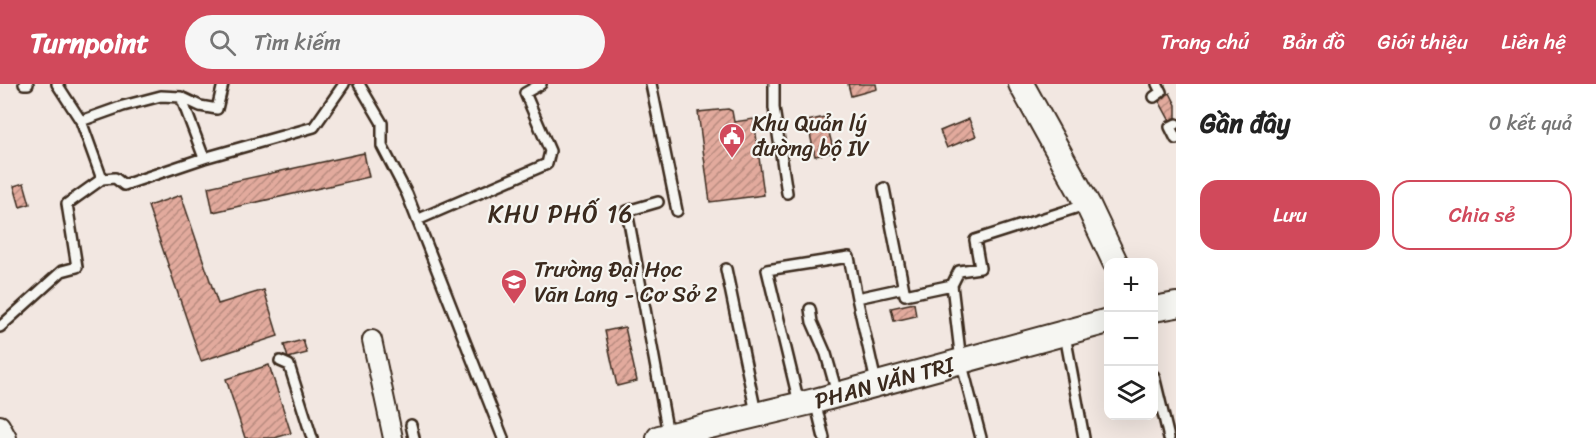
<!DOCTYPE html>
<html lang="vi">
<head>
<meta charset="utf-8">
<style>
	:root { --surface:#fff; --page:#f6f6f6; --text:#222; --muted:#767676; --line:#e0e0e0; --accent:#d1495b }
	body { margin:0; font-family:Sriracha,sans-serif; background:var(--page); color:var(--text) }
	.controls { position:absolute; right:18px; bottom:18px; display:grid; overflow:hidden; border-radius:12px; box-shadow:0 6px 24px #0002 }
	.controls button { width:54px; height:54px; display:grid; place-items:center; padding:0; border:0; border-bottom:2px solid var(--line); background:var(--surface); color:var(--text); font:30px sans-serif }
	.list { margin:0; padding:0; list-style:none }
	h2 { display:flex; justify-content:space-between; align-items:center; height:78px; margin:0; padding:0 24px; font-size:26px }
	h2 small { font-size:20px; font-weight:400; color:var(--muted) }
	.actions { display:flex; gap:12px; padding:18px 24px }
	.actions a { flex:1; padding:14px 0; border:2px solid var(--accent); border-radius:18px; text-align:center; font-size:21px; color:var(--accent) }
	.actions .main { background:var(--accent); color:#fff }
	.icon { flex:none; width:33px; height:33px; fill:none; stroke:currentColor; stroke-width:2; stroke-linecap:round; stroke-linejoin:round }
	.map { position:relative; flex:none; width:1176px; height:354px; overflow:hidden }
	header { display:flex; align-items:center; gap:36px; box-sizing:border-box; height:84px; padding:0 30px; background:var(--accent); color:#fff }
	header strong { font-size:28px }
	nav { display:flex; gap:33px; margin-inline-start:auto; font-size:21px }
	.search { width:420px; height:54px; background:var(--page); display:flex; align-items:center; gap:15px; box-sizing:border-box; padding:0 21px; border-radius:33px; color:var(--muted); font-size:22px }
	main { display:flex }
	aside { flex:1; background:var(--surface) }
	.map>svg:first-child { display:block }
	.building { fill:url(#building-hatch); stroke:#3b2a1e; stroke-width:1.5 }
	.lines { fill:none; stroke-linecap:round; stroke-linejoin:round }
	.lane-casing { stroke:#3b2a1e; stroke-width:14 }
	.street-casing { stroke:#3b2a1e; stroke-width:22 }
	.secondary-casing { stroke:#3b2a1e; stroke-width:28 }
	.lane { stroke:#f6f6f2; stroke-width:9 }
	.street { stroke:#f6f6f2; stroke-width:18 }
	.secondary { stroke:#f6f6f2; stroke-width:24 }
	.labels { text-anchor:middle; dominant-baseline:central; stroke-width:4.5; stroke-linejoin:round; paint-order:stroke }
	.poi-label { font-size:22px; fill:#3b2a1e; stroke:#f6f6f2; text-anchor:start }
	.street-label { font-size:22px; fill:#3b2a1e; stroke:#f6f6f2 }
	.neighbourhood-label { font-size:24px; letter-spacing:1.5px; fill:#3b2a1e; stroke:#f6f6f2 }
</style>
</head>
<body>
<header>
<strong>Turnpoint</strong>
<div class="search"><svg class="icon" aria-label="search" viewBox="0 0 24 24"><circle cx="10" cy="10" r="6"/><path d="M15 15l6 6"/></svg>Tìm kiếm</div>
<nav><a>Trang chủ</a><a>Bản đồ</a><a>Giới thiệu</a><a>Liên hệ</a></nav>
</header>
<main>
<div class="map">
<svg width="1176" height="354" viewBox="0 0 1176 354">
	<defs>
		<pattern id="building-hatch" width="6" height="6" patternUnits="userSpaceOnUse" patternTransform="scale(1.5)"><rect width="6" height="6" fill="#e2aa9d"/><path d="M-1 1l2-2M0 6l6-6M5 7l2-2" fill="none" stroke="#b88b7f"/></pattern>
	</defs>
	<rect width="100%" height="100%" fill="#f2e7e1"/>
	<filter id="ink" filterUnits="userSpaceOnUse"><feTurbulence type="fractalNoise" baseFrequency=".0167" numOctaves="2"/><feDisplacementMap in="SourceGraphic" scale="12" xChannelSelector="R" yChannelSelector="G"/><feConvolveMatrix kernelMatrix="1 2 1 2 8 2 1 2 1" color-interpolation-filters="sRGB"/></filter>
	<g filter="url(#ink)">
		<path class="building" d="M 848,0 L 876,0 L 877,5 L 851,12 Z
			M 1170,9 L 1176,21 L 1176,37 L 1171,39 L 1158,15 Z
			M 728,25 L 732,27 L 734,38 L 754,35 L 764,111 L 710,118 L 698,28 Z
			M 825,33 L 834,68 L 815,72 L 807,37 Z
			M 969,35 L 976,52 L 947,64 L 940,47 Z
			M 364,69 L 369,93 L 213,128 L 208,103 Z
			M 24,99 L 30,120 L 20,123 L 14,102 Z
			M 181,111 L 218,220 L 264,206 L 278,252 L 201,277 L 148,122 Z
			M 914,219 L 916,232 L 894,237 L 891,224 Z
			M 625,243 L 637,297 L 617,302 L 605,247 Z
			M 303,256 L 307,269 L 288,274 L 284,261 Z
			M 269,281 L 291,349 L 275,354 L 245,354 L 226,295 Z"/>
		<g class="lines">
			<g class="lane-casing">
				<path id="lane" d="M 24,0 L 28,0
					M 57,0 L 81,37
					M 359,0 L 382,39 L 382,62 L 407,110 L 503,354
					M 651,0 L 677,127
					M 774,0 L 774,24 L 787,109
					M 181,13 L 204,74
					M 1154,13 L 1161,8 L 1157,0
					M 1176,40 L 1170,43 L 1176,55
					M 102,95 L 81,37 L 123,22 L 161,12 L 181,13 L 200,22 L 217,25 L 223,0
					M 884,104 L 905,211 L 952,201 L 961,277 L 981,354
					M 658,118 L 627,127 L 668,350
					M 417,136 L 547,80 L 550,67 L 525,9 L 541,0
					M 726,185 L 756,329
					M 952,201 L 959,187 L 980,184 L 975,156 L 1085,121
					M 810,225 L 812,238 L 826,270 L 837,309
					M 0,243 L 62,187 L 77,183 L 67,120 L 102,95 L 115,94 L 124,101 L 204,74 L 314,43 L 344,0
					M 1065,251 L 1084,354
					M 280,277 L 289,281 L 312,354
					M 1154,292 L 1169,354
					M 876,298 L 857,214 L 903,204
					M 815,317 L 824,354
					M 799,319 L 767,186 L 849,173 L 857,214
					M 411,341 L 414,354"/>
			</g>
			<g class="street-casing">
				<path id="street" d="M 372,256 L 393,354
					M 0,341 L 7,354"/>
			</g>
			<g class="secondary-casing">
				<g id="secondary">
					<path d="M 1021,0 L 1088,121 L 1115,178"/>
					<path d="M 1154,225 L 1176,221"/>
					<path id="s1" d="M 659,354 L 815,317 L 1108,237"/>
				</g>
			</g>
			<use href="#lane" class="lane"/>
			<use href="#street" class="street"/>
			<use href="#secondary" class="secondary"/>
		</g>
	</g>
	<defs>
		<g id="civic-pin" transform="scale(1.35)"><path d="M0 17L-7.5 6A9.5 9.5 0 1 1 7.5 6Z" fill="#d1495b" stroke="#f6f6f2"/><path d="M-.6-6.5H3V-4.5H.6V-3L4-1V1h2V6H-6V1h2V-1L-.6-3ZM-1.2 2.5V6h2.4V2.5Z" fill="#fff"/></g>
		<g id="university-pin" transform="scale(1.35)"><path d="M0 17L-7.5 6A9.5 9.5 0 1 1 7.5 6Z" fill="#d1495b" stroke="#f6f6f2"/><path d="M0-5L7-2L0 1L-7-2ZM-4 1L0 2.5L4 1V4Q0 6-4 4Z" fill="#fff"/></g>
	</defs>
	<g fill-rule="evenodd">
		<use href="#civic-pin" x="732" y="52"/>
		<use href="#university-pin" x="514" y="198"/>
	</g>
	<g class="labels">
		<g class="poi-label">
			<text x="752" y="39">Khu Quản lý<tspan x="752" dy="25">đường bộ IV</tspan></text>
			<text x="534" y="185">Trường Đại Học<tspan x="534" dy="25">Văn Lang - Cơ Sở 2</tspan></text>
		</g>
		<g class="street-label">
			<text stroke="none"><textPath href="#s1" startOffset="232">PHAN VĂN TRỊ</textPath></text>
		</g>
		<g class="neighbourhood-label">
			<text x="561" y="130">KHU PHỐ 16</text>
		</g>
	</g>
</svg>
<div class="controls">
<button>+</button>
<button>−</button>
<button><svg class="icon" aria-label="layers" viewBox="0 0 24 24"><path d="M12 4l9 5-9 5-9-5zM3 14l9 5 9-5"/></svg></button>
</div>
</div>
<aside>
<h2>Gần đây<small>0 kết quả</small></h2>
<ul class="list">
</ul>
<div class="actions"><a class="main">Lưu</a><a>Chia sẻ</a></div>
</aside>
</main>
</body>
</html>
